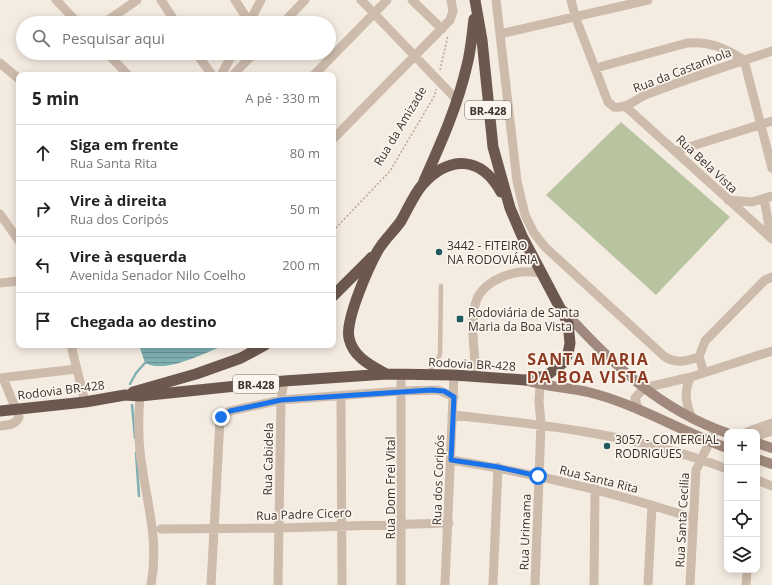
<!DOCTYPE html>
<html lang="pt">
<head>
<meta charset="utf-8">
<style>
	:root { --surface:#fff; --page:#f2f2f2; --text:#222; --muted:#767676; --line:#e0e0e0 }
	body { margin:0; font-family:"Open Sans",sans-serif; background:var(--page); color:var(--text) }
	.controls { position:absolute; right:12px; bottom:12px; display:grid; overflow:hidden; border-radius:8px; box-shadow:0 2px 10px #0003 }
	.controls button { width:36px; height:36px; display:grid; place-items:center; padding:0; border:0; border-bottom:1px solid var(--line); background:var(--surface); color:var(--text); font:20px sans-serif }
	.stop { position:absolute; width:12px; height:12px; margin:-9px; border:3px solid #1a73e8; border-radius:50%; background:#fff }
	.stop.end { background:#1a73e8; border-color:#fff; box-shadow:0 1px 4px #0008 }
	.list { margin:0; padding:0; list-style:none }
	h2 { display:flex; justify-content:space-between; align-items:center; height:52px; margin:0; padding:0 16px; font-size:17px }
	h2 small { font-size:13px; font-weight:400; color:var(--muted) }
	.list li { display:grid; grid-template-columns:26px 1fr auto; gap:12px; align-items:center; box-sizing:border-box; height:56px; padding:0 16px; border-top:1px solid var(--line) }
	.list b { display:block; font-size:15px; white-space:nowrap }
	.list p { margin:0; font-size:13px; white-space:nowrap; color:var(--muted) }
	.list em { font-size:13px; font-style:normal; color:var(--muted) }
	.icon { flex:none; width:22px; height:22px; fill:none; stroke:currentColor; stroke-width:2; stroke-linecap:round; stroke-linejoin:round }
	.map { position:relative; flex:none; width:772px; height:585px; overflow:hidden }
	.search { position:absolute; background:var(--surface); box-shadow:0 2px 10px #0003; left:16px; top:16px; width:320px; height:44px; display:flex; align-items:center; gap:10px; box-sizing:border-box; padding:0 14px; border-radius:22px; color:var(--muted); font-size:15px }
	.panel { position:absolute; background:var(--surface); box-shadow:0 2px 10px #0003; left:16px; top:72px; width:320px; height:276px; border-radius:8px }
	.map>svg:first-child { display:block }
	.pitch { fill:#b8c4a0 }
	.water { fill:url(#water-rules) }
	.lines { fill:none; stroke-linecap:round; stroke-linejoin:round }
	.stream { stroke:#7fb0b2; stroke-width:2.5 }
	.path { stroke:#b9a596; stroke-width:1.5; stroke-dasharray:2 2; stroke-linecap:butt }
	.service { stroke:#cdbbac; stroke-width:4.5 }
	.minor { stroke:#cdbbac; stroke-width:9 }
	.secondary { stroke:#a18a7d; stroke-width:10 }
	.trunk { stroke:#6c584f; stroke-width:11 }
	.route { stroke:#1a73e8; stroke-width:5 }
	.poi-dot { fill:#1f5a5e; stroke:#fbf5ee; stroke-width:1.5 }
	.labels { text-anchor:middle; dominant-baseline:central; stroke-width:3.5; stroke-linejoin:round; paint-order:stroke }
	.shield { fill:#fbf5ee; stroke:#756b66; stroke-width:1 }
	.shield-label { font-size:11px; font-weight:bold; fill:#3b302b }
	.street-label { font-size:12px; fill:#3b302b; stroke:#fbf5ee }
	.poi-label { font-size:12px; fill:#3b302b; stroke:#fbf5ee; text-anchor:start }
	.district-label { font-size:16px; font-weight:bold; letter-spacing:1px; fill:#8c3b22; stroke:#fbf5ee }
</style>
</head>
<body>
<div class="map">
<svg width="772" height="585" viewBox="0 0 772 585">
	<defs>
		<pattern id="water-rules" width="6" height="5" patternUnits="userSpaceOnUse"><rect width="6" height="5" fill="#7fb0b2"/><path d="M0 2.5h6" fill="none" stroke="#699091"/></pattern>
	</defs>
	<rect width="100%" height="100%" fill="#f4ebe1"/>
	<path class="pitch" d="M 621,122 L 730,217 L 656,295 L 546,195 Z"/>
	<path class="water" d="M 138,345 L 226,345 C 203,353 167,374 145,363 L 140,348 Z"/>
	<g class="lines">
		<path class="stream" d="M 130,384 L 136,373 L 145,363
			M 132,405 L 135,438
			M 136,453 L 139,496"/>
		<path class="path" d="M 440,70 L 448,35
			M 333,231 L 390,171 L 435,95 L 436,89"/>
		<path class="service" d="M 428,373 L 438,360 L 440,353 L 441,286"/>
		<path class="minor" d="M 56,0 L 78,23
			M 161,0 L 176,23
			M 235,0 L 250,23
			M 361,0 L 457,100
			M 412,0 L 442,29
			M 496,0 L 517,181 L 525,215 L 534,233 L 545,247 L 665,357 C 677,364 686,361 699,357
			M 571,0 L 575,16 L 608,102 L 614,107 C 626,109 635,100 645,95 C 686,79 730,65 772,51
			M 104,23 L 137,0
			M 249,23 L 261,0
			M 283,23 L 305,0
			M 500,34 L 648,0
			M 107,53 L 128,75
			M 196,53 L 212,75
			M 0,63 L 19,79
			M 596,68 L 687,43 C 710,41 725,48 744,60 L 772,168
			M 221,75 L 233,53
			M 233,75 L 254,53
			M 314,75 L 387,0
			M 625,106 L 772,239
			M 333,139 L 450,20 L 453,11 L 451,0
			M 676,151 L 772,121
			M 764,199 L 771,237
			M 728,200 L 752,202 L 772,196
			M 0,214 L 19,241
			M 0,283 L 19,281
			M 71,345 L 85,402
			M 704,372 L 699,357 L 705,341 L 765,280 L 772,277
			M 401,375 L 401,585
			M 476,376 C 475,354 469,319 477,299 C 481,289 492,281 502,277 C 516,271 526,271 541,273
			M 691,377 C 683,392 686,404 692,418
			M 0,378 L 76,369
			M 140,396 C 138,419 138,443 142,466 C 148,509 159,541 151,585
			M 341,396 L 342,585
			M 638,409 L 635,398 L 644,388 L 691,377 L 772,351
			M 452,415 C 545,425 640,435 727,469
			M 0,426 C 8,425 16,425 19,417 L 3,378
			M 747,432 L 772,423
			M 757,436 L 772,431
			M 451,460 C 533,473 613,492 693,518
			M 757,480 L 772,486
			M 161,529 L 280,528 L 449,523
			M 211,585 L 220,420 L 224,414 L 230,411 L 281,400 L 401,391 L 438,390 L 454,397
			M 278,585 L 281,400 L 284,381
			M 445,585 L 454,375
			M 493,585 L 498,467
			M 535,585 L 541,424 L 539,402 L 540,385
			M 594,585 L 595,488
			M 648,585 L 652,505
			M 690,585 L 696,470 L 716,429
			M 746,585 L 747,570"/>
		<path class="secondary" d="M 564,311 C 611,363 660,410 727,433
			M 525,380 C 546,387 567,387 588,392 C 637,404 680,431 727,448
			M 757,443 L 772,448
			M 757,459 L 772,464"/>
		<path class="trunk" d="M 424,181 C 441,143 458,105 467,65 C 471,50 472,34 474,19
			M 333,296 L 372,257
			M 386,374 C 370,365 353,357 349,338 C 345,320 368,269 377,252 C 383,241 394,231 401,221 C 408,209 414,194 423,184 C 450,155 481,156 501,192
			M 133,392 L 196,374 L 241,358 L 265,345
			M 0,411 L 85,402 L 125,395 L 140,396 L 284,381 L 387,374 L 454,375 L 525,380 L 546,376 L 563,363 L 568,354 L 570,343 L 568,323 L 522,236 L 510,208 L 493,147 L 482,40 L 475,0"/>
	</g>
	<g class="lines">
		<path class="route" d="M 221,417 L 230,411 L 281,400 L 431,390 L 444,391 L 454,397 L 451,460 L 498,467 L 538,476"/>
	</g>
	<g class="poi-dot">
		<circle cx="439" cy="252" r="4"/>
		<rect x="456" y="315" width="8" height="8" rx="2"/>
		<circle cx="607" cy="446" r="4"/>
	</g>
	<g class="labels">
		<g class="shield">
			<rect x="465" y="101" width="46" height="18" rx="3"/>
			<rect x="233" y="375" width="46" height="18" rx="3"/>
		</g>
		<g class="shield-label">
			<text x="488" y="110">BR-428</text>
			<text x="256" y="384">BR-428</text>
		</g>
		<g class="street-label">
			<text transform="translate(682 70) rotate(-21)">Rua da Castanhola</text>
			<text transform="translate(400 126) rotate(-59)">Rua da Amizade</text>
			<text transform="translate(707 164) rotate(43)">Rua Bela Vista</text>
			<text transform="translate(472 364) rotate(3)">Rodovia BR-428</text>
			<text transform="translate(61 390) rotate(-7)">Rodovia BR-428</text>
			<text transform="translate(268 459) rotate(-89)">Rua Cabidela</text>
			<text transform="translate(599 479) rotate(14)">Rua Santa Rita</text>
			<text transform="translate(438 480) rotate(-88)">Rua dos Coripós</text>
			<text transform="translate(390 488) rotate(-90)">Rua Dom Frei Vital</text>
			<text transform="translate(304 514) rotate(-2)">Rua Padre Cicero</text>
			<text transform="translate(682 520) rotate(-87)">Rua Santa Cecilia</text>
			<text transform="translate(525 532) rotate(-88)">Rua Urimama</text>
		</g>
		<g class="poi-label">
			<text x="447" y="245">3442 - FITEIRO<tspan x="447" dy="14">NA RODOVIÁRIA</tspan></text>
			<text x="468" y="312">Rodoviária de Santa<tspan x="468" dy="14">Maria da Boa Vista</tspan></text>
			<text x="615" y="439">3057 - COMERCIAL<tspan x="615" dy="14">RODRIGUES</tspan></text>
		</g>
		<g class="district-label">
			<text x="588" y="359">SANTA MARIA<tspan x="588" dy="18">DA BOA VISTA</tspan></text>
		</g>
	</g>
</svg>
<div class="controls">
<button>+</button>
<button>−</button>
<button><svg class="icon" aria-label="locate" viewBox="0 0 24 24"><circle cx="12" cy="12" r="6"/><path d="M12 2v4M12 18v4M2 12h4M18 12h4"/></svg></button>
<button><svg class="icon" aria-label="layers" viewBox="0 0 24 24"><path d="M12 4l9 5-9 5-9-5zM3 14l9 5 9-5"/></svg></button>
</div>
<div class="stop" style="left:538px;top:476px"></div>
<div class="stop end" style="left:221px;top:417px"></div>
<div class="search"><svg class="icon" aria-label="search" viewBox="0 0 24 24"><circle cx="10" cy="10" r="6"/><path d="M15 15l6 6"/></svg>Pesquisar aqui</div>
<section class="panel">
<h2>5 min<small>A pé · 330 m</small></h2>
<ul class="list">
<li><svg class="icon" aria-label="ahead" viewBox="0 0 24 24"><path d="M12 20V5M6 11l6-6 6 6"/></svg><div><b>Siga em frente</b><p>Rua Santa Rita</p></div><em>80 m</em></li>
<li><svg class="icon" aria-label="right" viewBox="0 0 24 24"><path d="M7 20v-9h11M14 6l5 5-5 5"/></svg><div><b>Vire à direita</b><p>Rua dos Coripós</p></div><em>50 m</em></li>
<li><svg class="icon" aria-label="left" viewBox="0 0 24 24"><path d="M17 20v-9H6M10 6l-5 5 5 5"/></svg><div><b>Vire à esquerda</b><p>Avenida Senador Nilo Coelho</p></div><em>200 m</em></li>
<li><svg class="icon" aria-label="arrive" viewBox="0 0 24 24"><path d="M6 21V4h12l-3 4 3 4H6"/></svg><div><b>Chegada ao destino</b></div></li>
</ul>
</section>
</div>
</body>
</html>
